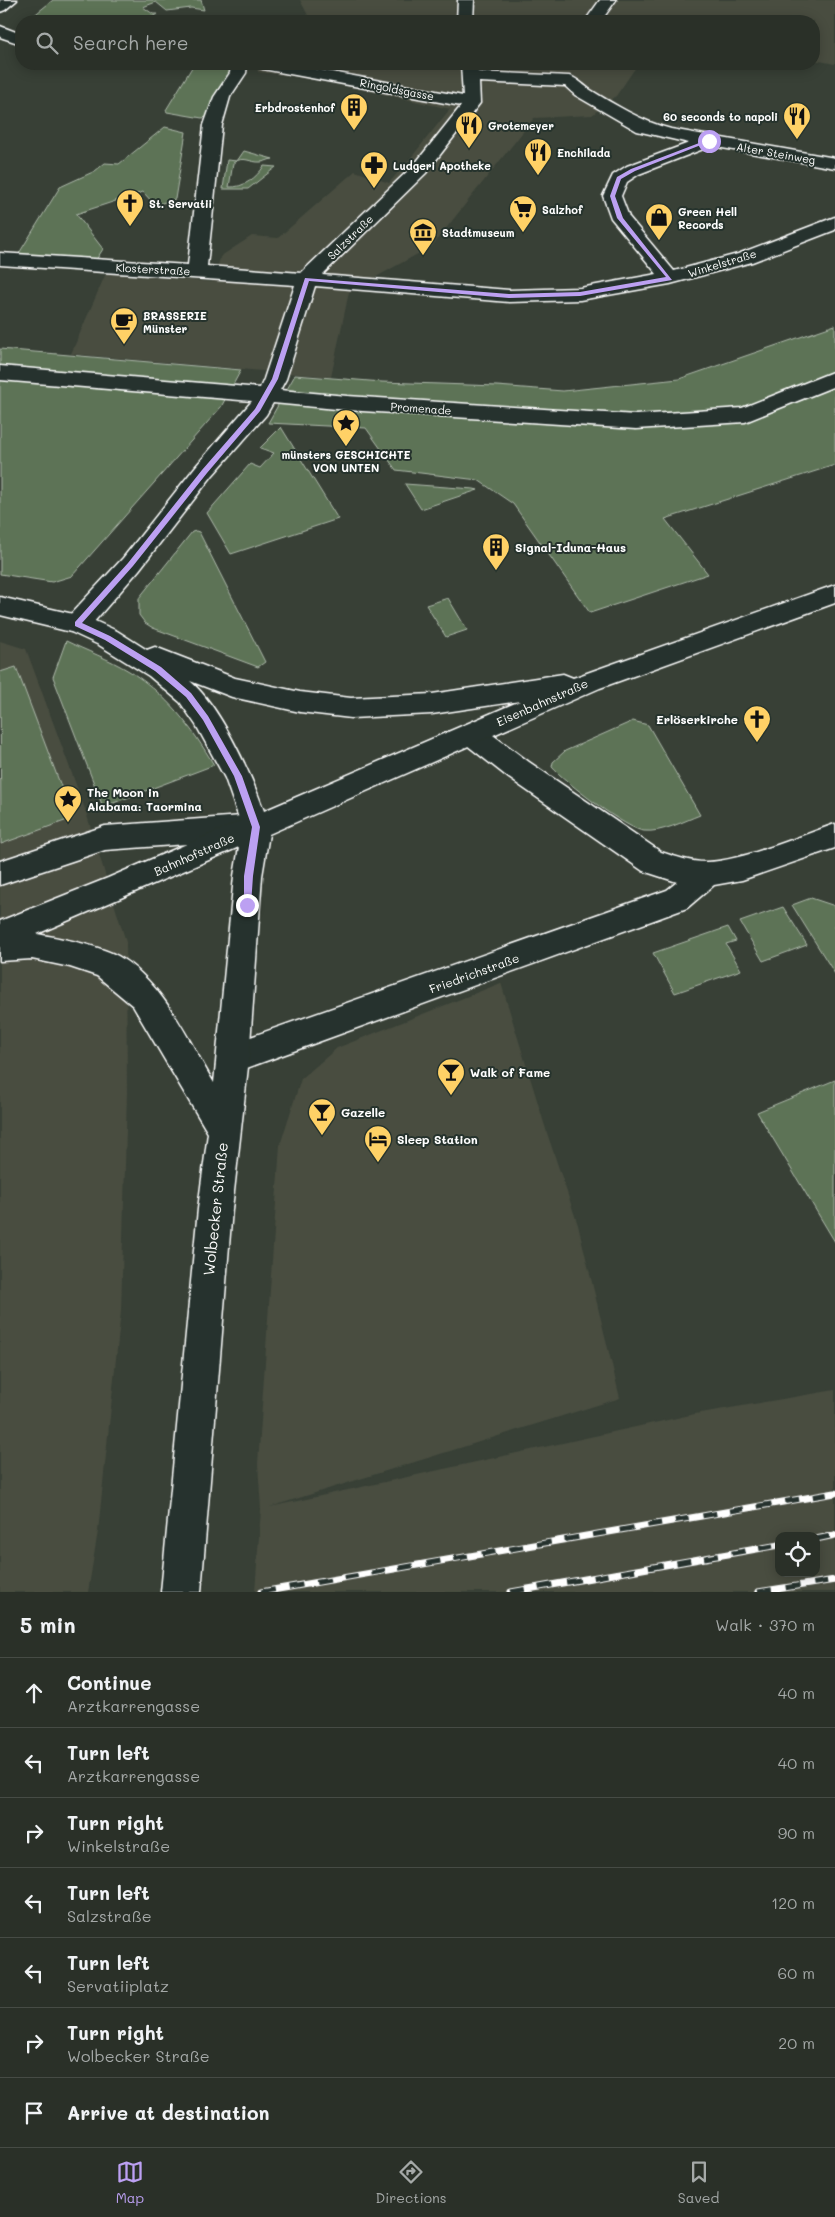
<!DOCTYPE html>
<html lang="en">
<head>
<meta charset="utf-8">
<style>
	:root { --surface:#2a3028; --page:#323830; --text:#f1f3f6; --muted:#a5a9a8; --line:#464b45; --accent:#bca0f2 }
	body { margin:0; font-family:Mali,sans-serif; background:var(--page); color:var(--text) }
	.controls { position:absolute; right:15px; bottom:15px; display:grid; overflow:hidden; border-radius:10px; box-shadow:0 2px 12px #0003 }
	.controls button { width:45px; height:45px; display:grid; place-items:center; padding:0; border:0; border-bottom:1px solid var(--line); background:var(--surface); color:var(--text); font:25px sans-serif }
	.stop { position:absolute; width:15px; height:15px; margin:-11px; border:4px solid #bca0f2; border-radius:50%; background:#fff }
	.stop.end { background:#bca0f2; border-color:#fff; box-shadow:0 1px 5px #0008 }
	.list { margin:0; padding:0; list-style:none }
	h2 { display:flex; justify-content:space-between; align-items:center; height:65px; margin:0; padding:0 20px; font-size:21px }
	h2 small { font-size:16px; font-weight:400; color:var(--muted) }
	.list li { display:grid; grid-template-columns:32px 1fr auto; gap:15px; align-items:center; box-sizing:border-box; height:70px; padding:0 20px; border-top:1px solid var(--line) }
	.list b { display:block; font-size:19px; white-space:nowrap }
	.list p { margin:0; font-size:16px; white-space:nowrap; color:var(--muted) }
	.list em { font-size:16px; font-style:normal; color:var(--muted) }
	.icon { flex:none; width:28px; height:28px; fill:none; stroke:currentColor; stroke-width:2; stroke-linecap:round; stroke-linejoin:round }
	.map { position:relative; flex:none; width:835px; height:1592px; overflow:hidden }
	.search { position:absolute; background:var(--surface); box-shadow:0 2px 12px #0003; left:15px; right:15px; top:15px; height:55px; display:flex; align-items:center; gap:12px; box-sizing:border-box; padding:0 18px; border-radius:20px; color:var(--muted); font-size:19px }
	.sheet { height:555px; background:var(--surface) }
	nav { display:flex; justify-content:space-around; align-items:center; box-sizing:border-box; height:70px; border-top:1px solid var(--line); background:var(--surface); font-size:14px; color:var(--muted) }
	nav a { display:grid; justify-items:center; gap:2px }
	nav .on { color:var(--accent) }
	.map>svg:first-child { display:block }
	.built { fill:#494d41; fill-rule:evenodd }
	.green { fill:#5d7357; stroke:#aeb9ab }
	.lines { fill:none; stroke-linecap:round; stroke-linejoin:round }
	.minor-casing { stroke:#fff; stroke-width:3 }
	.major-casing { stroke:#fff; stroke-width:3 }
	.minor { fill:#26332d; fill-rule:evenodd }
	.major { fill:#26332d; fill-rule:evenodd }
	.rail-casing { stroke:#fff; stroke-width:7 }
	.rail { stroke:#26332d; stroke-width:5; stroke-dasharray:14; stroke-linecap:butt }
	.route { fill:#bca0f2 }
	.labels { text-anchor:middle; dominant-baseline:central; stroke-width:4; stroke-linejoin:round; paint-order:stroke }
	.far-street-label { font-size:11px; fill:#fff; stroke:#26332d }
	.far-poi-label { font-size:11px; font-weight:bold; fill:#fff; stroke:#26332d; text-anchor:start }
	.poi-label { font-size:12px; font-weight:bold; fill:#fff; stroke:#26332d; text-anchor:start }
	.street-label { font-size:12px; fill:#fff; stroke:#26332d }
	.near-street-label { font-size:15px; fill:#fff; stroke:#26332d }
</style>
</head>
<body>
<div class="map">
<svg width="835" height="1592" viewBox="0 0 835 1592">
	<rect width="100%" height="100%" fill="#384036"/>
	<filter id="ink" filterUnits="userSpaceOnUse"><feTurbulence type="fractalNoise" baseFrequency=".02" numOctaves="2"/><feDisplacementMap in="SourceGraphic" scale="10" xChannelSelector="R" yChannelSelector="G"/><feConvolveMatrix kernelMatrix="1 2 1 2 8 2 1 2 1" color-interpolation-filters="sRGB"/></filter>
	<g filter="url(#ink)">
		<path class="built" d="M 300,0 L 835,0 L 835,64 L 814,60 L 814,21 L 311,21 Z
			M 256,64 L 638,64 L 616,96 L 592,115 L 534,118 L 432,246 L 349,292 L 331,377 L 71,354 L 106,273 L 212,282 L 221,256 L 252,236 L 278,238 L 355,171 L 389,183 L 414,154 L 450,109 L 310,78 L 258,72 Z
			M 0,641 L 26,649 L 85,809 L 126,942 L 127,1093 L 121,1311 L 98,1531 L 88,1592 L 0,1592 Z
			M 501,983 L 548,1136 L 578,1225 L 620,1398 L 270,1507 L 695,1414 L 835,1390 L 835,1592 L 255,1592 L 261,1509 L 258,1464 L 280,1145 L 301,1079 L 337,1048 ZM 779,1536 L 816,1536 L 816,1573 L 779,1573 Z"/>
		<path class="green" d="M 53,0 L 201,0 L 204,10 L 191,8 L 167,11 L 156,2 L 143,7 L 153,14 L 158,14 L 151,17 L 148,21 L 27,21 Z
			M 194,64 L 235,64 L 207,117 L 202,118 L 167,112 L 166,110 Z
			M 165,127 L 186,132 L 175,199 L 155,205 L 143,192 L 76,214 L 103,249 L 96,260 L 18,255 L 60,187 L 95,171 L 105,163 L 119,164 Z
			M 244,151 L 273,159 C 269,159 265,162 261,162 C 250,163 244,155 233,163 L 229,187 C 244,188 257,177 264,166 L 276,167 L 248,189 L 223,189 L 227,160 L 237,161 Z
			M 835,325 L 835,465 L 665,519 L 708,574 L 590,613 L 513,504 L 478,480 L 396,470 L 366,428 L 268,423 L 295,375 L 382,382 L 497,386 L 563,391 L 679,379 Z
			M 0,349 L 241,370 L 221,407 L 72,576 L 52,582 L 0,574 Z
			M 281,427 L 338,519 L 231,554 L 207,513 L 250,464 L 260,468 L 274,453 L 260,448 Z
			M 405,484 L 474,489 L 478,490 L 421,509 Z
			M 196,531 L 199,532 L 265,662 L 258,667 L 153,628 L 145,623 L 139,615 L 139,598 L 192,532 Z
			M 448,598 L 467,630 L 446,637 L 426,605 Z
			M 66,641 C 87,651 109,659 129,671 C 167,694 192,728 214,765 L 103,807 L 53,677 Z
			M 16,667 L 73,818 L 1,844 L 0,672 Z
			M 633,721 L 648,725 L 700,815 C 684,821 662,833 644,831 C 627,830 564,781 552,767 L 553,762 L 565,751 Z
			M 811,898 L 835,906 L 835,974 L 792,905 Z
			M 783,907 L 807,945 L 763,961 L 740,922 Z
			M 728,927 L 736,941 L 726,944 L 741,970 L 675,993 L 653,953 Z
			M 835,1080 L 835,1242 L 757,1112 Z"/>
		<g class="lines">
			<g class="minor-casing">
				<path id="minor" d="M 0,0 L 17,0 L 5,10 L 0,12 Z
					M 458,0 L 474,0 L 473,21 L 457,21 Z
					M 600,0 L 616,0 L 601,21 L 585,21 Z
					M 0,26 L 21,34 L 21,44 L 0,37 Z
					M 231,64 L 247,64 L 246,73 L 230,97 L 222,125 L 207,266 L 301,273 L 414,165 L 461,106 L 263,69 L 257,67 L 255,64 L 288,64 L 463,96 L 461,64 L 477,64 L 478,72 L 569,76 C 577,78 582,84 589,89 C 615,105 641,121 671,129 L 835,158 L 835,168 L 711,146 L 639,174 L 627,182 L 621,196 L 629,217 L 674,271 L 738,254 L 835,217 L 835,230 L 752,262 L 670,284 L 580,300 L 509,302 L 315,286 L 286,379 L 280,390 L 347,396 L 636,415 L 742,408 L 835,371 L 835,386 L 745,422 L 636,429 L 347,410 L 273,403 L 266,415 L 212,476 L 139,570 L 86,631 L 77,633 L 68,631 L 65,624 L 68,617 L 123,558 L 196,466 L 252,401 L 0,380 L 0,366 L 260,388 L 264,379 L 295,285 L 0,265 L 0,253 L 188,265 L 204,125 L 214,97 L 230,73 ZM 479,82 L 565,86 L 575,95 L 637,131 L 689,143 L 627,166 L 613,175 L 603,196 L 611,218 L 657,274 L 580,288 L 509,290 L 322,275 L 426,173 L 480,103 Z
					M 472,723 L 481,726 L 529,762 L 661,852 C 676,857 691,862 706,862 C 742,861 800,836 835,824 L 835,848 L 742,880 L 714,885 L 687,908 L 233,1073 L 222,1069 L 217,1058 L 222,1047 L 667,890 L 677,882 L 643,871 L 509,778 L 463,742 L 459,734 L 463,726 Z
					M 256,815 L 266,819 L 270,827 L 266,835 L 256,839 L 105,850 L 0,885 L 0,861 L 105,826 Z"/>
			</g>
			<g class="major-casing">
				<path id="major" d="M 835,585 L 835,603 L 600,688 L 269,834 L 262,876 L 249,1058 L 232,1209 L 201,1592 L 161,1592 L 198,1209 L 208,1133 L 133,1006 L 97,976 L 70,967 L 32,959 L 0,961 L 0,921 L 108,878 L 240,821 L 225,778 L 196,725 L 180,702 L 149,676 L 99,645 L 71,632 L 0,615 L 0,597 L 86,617 L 117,631 L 147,650 L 155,647 L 235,678 L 300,692 L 351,698 L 432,694 L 563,674 L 573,678 ZM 190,681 L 232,697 L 300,712 L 351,718 L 432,714 L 520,701 L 264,811 C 251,774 220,706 190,681 ZM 239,847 L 234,876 L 214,1083 C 188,1040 163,982 118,956 C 97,945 60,938 37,934 Z"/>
			</g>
			<use href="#minor" class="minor"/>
			<use href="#major" class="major"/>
			<g class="rail-casing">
				<path id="rail" d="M 816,1539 L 835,1535
					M 261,1592 L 835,1493
					M 511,1592 L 779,1545
					M 758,1592 L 835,1580"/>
			</g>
			<use href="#rail" class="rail"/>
		</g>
	</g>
	<path class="route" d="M 707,140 L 711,141 L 635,171 L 621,179 L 615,196 L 623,218 L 672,280 L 580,296 L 509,298 L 309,281 L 278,379 L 260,411 L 207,473 L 133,566 L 82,623 L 110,636 L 161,667 L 191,693 L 208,716 L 242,776 L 260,827 L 253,876 L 251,905 L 247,909 L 244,908 L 244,876 L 252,827 L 234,776 L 203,720 L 186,697 L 155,671 L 105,640 L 75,626 L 75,622 L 128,563 L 202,470 L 255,409 L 272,379 L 305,278 L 509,294 L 580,292 L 666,277 L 617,218 L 610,196 L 617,177 L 631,169 Z"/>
	<defs>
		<g id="building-pin" transform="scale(1.4375)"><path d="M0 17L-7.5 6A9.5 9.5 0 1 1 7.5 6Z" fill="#ffd166" stroke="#26332d"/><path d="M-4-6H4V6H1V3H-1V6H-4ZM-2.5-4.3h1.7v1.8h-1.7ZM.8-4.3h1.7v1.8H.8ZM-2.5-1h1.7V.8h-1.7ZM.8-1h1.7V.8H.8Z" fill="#111"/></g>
		<g id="restaurant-pin" transform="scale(1.4375)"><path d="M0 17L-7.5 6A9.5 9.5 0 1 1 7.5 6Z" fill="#ffd166" stroke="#26332d"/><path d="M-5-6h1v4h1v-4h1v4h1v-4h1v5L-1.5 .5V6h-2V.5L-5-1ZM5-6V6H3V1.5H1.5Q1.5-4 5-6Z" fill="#111"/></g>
		<g id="pharmacy-pin" transform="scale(1.4375)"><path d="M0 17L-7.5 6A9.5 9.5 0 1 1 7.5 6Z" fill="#ffd166" stroke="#26332d"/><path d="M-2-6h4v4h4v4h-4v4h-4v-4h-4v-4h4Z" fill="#111"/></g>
		<g id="church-pin" transform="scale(1.4375)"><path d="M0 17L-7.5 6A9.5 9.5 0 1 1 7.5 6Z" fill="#ffd166" stroke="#26332d"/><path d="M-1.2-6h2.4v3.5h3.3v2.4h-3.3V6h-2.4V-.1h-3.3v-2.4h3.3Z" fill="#111"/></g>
		<g id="supermarket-pin" transform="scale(1.4375)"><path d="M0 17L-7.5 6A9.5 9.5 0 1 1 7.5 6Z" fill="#ffd166" stroke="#26332d"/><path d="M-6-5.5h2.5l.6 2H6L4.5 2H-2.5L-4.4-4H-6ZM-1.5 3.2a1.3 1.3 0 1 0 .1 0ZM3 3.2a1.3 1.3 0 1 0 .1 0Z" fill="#111"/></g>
		<g id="shop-pin" transform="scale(1.4375)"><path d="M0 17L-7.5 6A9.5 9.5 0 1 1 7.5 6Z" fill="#ffd166" stroke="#26332d"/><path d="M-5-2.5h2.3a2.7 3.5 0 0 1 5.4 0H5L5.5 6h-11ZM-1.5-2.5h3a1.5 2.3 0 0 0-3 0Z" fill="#111"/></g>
		<g id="museum-pin" transform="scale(1.4375)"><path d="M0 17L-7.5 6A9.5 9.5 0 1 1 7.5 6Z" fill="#ffd166" stroke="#26332d"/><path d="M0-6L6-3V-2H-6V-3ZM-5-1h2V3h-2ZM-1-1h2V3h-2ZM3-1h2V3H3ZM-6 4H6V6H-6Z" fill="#111"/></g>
		<g id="cafe-pin" transform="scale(1.4375)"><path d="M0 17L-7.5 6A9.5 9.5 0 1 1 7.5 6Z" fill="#ffd166" stroke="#26332d"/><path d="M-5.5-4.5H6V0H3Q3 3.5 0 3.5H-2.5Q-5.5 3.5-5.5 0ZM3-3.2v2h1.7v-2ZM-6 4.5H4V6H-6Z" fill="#111"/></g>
		<g id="sight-pin" transform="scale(1.4375)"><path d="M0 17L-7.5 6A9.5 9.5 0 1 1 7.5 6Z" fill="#ffd166" stroke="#26332d"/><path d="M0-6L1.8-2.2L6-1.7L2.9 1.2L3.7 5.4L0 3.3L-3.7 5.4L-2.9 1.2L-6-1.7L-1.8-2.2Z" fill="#111"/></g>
		<g id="bar-pin" transform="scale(1.4375)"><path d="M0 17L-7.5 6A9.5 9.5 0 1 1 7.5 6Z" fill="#ffd166" stroke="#26332d"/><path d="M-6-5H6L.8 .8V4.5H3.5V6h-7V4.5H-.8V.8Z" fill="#111"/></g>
		<g id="hotel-pin" transform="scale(1.4375)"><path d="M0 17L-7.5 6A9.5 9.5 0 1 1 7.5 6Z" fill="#ffd166" stroke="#26332d"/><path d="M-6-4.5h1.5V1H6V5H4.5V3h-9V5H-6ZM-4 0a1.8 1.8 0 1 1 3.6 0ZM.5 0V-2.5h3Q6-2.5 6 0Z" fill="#111"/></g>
	</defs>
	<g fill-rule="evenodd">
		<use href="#building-pin" x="354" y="107"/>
		<use href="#restaurant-pin" x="797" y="116"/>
		<use href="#restaurant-pin" x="469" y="125"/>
		<use href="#restaurant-pin" x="538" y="152"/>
		<use href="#pharmacy-pin" x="374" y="165"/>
		<use href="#church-pin" x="130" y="203"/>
		<use href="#supermarket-pin" x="523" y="209"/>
		<use href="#shop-pin" x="659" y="217"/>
		<use href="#museum-pin" x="423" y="232"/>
		<use href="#cafe-pin" x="124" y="321"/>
		<use href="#sight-pin" x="346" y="423"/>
		<use href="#building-pin" x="496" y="547"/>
		<use href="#church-pin" x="757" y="719"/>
		<use href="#sight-pin" x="68" y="799"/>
		<use href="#bar-pin" x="451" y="1072"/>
		<use href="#bar-pin" x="322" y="1112"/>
		<use href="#hotel-pin" x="378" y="1139"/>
	</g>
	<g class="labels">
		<g class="far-street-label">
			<text transform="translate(397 89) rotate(11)">Ringoldsgasse</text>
			<text transform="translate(776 153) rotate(10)">Alter Steinweg</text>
			<text transform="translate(350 237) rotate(-44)">Salzstraße</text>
			<text transform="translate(722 263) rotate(-17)">Winkelstraße</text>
			<text transform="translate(153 269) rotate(3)">Klosterstraße</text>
			<text transform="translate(421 408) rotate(4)">Promenade</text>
		</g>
		<g class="far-poi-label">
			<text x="335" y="107" text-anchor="end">Erbdrostenhof</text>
			<text x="778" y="116" text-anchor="end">60 seconds to napoli</text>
			<text x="488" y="125">Grotemeyer</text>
			<text x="557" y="152">Enchilada</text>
			<text x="393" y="165">Ludgeri Apotheke</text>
			<text x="149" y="203">St. Servatii</text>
			<text x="542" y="209">Salzhof</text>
			<text x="678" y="211">Green Hell<tspan x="678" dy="13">Records</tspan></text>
			<text x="442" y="232">Stadtmuseum</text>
			<text x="143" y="315">BRASSERIE<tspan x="143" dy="13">Münster</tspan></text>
			<text x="346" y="454" text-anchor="middle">münsters GESCHICHTE<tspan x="346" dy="13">VON UNTEN</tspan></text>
		</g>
		<g class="poi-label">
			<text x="515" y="547">Signal-Iduna-Haus</text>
			<text x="738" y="719" text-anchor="end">Erlöserkirche</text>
			<text x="87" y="792">The Moon in<tspan x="87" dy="14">Alabama: Taormina</tspan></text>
			<text x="470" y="1072">Walk of Fame</text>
			<text x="341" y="1112">Gazelle</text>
			<text x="397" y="1139">Sleep Station</text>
		</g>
		<g class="street-label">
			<text transform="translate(542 702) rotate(-24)">Eisenbahnstraße</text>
			<text transform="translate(194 854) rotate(-24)">Bahnhofstraße</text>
			<text transform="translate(474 973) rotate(-20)">Friedrichstraße</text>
		</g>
		<g class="near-street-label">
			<text transform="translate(215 1209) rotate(-84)">Wolbecker Straße</text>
		</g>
	</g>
</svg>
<div class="controls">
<button><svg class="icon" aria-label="locate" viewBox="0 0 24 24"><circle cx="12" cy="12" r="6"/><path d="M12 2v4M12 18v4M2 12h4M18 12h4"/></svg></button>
</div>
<div class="stop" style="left:709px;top:141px"></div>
<div class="stop end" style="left:247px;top:905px"></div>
<div class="search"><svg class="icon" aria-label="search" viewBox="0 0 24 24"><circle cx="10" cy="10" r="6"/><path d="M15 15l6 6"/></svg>Search here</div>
</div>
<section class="sheet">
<h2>5 min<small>Walk · 370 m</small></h2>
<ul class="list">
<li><svg class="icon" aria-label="ahead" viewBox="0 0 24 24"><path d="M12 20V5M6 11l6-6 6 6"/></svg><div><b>Continue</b><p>Arztkarrengasse</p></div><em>40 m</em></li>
<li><svg class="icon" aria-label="left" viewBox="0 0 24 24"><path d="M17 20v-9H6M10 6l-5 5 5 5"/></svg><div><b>Turn left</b><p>Arztkarrengasse</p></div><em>40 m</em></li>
<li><svg class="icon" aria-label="right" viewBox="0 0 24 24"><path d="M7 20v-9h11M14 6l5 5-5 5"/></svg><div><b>Turn right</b><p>Winkelstraße</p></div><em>90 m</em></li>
<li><svg class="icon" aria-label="left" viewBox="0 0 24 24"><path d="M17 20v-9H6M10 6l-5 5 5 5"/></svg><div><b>Turn left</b><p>Salzstraße</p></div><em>120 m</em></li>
<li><svg class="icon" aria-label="left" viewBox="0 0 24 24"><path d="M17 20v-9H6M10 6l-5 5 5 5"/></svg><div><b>Turn left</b><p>Servatiiplatz</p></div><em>60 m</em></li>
<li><svg class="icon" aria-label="right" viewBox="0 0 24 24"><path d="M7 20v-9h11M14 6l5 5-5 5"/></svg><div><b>Turn right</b><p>Wolbecker Straße</p></div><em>20 m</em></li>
<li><svg class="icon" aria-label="arrive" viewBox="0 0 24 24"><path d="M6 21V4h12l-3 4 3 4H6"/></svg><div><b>Arrive at destination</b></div></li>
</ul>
</section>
<nav>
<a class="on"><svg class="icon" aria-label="map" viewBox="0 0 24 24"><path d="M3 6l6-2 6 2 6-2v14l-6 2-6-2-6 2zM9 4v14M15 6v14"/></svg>Map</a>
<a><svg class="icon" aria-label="directions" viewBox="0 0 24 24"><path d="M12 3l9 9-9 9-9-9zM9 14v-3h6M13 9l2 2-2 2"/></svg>Directions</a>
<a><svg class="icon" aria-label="saved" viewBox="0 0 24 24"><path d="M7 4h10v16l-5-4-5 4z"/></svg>Saved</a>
</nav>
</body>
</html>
